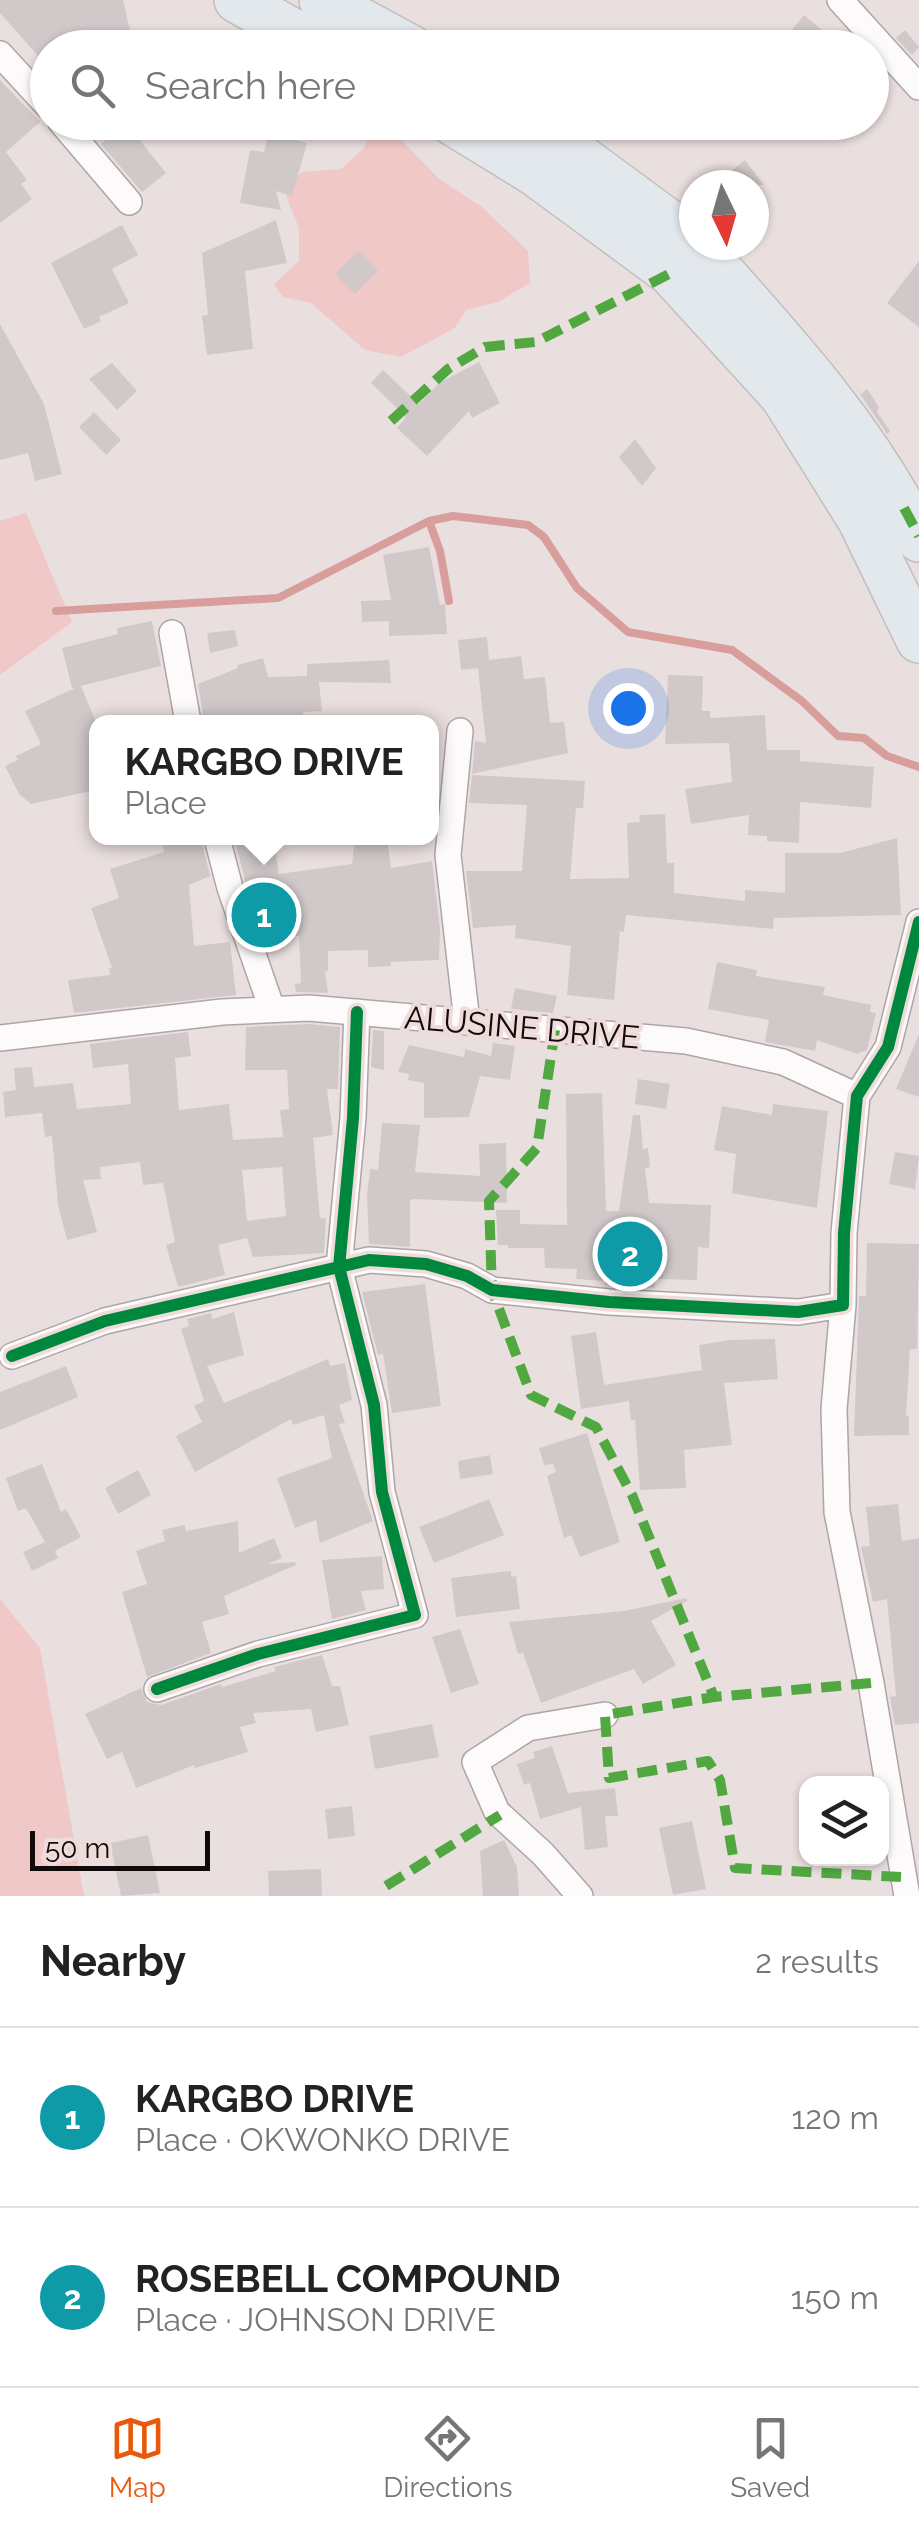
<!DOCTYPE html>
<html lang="en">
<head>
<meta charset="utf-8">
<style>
	:root { --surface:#fff; --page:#f6f6f6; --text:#222; --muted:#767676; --line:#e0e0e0; --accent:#ea580c }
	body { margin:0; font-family:Raleway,sans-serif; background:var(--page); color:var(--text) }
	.controls { position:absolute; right:30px; bottom:30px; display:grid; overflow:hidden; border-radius:20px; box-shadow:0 2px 8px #0004 }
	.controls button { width:90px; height:90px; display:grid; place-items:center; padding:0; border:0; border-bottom:2px solid var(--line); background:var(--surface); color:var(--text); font:50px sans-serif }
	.compass { position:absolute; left:679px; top:170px; width:90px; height:90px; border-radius:50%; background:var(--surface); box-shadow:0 2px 8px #0004; rotate:175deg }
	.scale { position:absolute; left:30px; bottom:25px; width:180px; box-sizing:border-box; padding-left:10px; border:5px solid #100a0a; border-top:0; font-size:28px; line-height:35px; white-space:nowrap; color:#100a0a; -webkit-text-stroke:8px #efdbda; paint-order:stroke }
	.you { position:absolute; left:628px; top:708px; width:35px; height:35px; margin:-25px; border:8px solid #fff; border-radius:50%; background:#1a73e8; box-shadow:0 0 0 15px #1a73e833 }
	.badge { display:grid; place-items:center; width:65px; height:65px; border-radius:50%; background:var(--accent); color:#fff; font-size:32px; font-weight:700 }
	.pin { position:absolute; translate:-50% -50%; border:5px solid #fff; box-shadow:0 2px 10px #0006 }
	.popup { position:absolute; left:89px; top:715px; width:350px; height:130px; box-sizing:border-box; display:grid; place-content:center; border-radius:20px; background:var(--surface); filter:drop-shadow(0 2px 8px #0005); font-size:32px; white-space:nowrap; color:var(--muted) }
	.popup b { font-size:38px; color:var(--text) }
	.popup::after { content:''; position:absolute; left:50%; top:100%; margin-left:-20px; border:20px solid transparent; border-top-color:var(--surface) }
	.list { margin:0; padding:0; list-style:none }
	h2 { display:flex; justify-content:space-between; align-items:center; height:130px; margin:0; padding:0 40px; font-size:42px }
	h2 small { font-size:32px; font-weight:400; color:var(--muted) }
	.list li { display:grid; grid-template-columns:65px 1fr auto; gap:30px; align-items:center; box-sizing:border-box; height:180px; padding:0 40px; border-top:2px solid var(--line) }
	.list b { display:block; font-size:38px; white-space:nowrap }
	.list p { margin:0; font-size:32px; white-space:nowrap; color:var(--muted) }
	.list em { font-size:32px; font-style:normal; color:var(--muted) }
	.icon { flex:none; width:55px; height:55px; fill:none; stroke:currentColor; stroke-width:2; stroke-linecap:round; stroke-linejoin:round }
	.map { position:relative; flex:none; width:919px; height:1896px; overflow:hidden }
	.search { position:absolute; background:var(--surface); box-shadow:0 2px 8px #0004; left:30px; right:30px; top:30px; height:110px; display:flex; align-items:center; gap:25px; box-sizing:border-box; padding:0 35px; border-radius:55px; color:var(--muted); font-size:38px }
	.sheet { height:490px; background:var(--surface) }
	nav { display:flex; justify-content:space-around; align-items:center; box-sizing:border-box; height:140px; border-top:2px solid var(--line); background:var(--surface); font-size:28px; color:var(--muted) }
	nav a { display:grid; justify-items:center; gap:5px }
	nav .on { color:var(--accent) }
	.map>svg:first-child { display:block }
	.green { fill:#f0c8c7 }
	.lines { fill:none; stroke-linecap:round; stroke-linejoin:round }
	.stream { stroke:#d89e9c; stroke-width:8 }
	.building { fill:#d1c9c9; fill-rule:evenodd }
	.street-casing { stroke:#aea5a5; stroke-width:28 }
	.highway-casing { stroke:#c3bebe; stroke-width:48 }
	.street { stroke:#fcfafa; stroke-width:25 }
	.highway { stroke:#e3e8ed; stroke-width:45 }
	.quiet { stroke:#51a841; stroke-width:10; stroke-dasharray:20 10; stroke-linecap:butt }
	.cycleway-casing { stroke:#efdbda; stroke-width:19 }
	.cycleway { stroke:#00873e; stroke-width:12 }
	.labels { text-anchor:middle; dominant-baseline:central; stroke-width:8; stroke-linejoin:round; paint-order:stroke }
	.street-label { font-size:32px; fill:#100a0a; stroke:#efdbda }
</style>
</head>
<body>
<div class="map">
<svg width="919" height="1896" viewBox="0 0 919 1896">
	<rect width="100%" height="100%" fill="#eadfdf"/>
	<path class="green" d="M 371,129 L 392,130 L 438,178 L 482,207 L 528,251 L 530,283 L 498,302 L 466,310 L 455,328 L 401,357 L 365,350 L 311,303 L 283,297 L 274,284 L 299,261 L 299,228 L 283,188 L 302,172 L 341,169 L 364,148 Z
		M 26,513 L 72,622 L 0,675 L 0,521 Z
		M 0,1599 L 40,1648 L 84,1896 L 0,1896 Z"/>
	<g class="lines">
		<path class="stream" d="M 429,521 L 440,551 L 449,601
			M 56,611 L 278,598 L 429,521 L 453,516 L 528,525 L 544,537 L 577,588 L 628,632 L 732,650 L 802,701 L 838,736 L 864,738 L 887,756 L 919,767"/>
	</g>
	<path class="building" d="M 0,0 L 123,0 L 134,48 L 48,48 L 39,57 L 0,13 Z
		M 804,15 L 843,48 L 777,48 Z
		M 905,30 L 919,47 L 912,55 L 896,38 Z
		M 0,80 L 40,122 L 6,152 L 27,180 L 21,184 L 32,199 L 0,223 Z
		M 126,123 L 166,173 L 142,192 L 101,144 Z
		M 269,133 L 307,143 L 292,196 L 276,191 L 281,210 L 240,203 L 250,150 L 264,152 Z
		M 745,160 L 764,185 L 735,185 L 727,174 Z
		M 276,220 L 287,263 L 245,271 L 253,349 L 207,355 L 202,316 L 208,315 L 202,253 Z
		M 122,225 L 138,255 L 112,269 L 129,303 L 99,317 L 101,321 L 84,329 L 51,263 Z
		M 358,251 L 378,271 L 355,294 L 335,274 Z
		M 919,261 L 919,327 L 887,303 Z
		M 0,324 L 44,404 L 62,474 L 35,481 L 28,453 L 0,460 Z
		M 479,362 L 500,403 L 472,418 L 469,411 L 427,456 L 397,428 L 406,417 L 371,383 L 383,370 L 419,404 L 439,383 Z
		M 112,363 L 137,391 L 117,410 L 89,379 Z
		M 852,382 L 861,394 L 867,389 L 879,407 L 877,412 L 890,431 L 887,434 Z
		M 94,412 L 121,440 L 106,455 L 79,427 Z
		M 635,439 L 656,468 L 642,486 L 619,457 Z
		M 429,547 L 440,605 L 445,604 L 447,634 L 389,636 L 389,621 L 362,622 L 361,601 L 391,600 L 383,555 Z
		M 152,621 L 161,666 L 81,686 L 96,722 L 96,749 L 91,752 L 96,790 L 31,804 L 19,794 L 5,766 L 18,760 L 16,756 L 41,744 L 25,711 L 75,688 L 72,688 L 62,648 L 118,634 L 117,628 Z
		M 235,630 L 238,646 L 210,653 L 207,633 Z
		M 487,637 L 489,660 L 521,656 L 524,679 L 545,677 L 550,723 L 564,722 L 568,753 L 472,774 L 475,741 L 486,743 L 478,668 L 461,670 L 458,640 Z
		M 263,658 L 268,677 L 307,676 L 307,664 L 389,660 L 391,683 L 319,682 L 322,711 L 303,712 L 304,721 L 204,722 L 198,684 L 238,668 L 237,665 Z
		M 668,675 L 703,676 L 702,711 L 710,711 L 710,718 L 765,715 L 767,750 L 800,750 L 800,761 L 874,767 L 871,808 L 800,802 L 799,843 L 767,841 L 767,836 L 748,835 L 749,815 L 691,824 L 685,789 L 732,782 L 729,743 L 665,744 Z
		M 472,775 L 585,781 L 583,808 L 576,808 L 570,879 L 629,878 L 627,823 L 640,822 L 639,815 L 665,814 L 667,863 L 674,863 L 674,893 L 745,901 L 745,890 L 785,893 L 785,853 L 840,853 L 897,838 L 901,915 L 774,918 L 773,929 L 626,915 L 624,932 L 620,931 L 614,1000 L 567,995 L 571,946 L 515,938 L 516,925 L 473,928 L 466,871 L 522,871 L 527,805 L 469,803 Z
		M 161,838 L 201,838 L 210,876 L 189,885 L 194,946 L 230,942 L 236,995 L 74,1013 L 68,980 L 110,975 L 109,968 L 112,968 L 91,908 L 119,898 L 110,869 L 164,852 Z
		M 234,838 L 273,838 L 279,874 L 352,864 L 355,838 L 387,838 L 391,868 L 432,861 L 440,929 L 439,960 L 391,962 L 391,966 L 368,967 L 368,950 L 328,951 L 328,971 L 325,971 L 328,993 L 296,992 L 295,984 L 301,983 L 299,936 L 263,933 L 253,906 L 255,889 L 248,891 Z
		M 717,962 L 757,970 L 756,976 L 825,987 L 823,995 L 871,1005 L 870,1012 L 876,1013 L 867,1050 L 857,1054 L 817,1040 L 815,1051 L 765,1042 L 769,1020 L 708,1009 Z
		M 515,988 L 557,996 L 553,1013 L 511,1009 Z
		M 309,1024 L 340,1027 L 338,1089 L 327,1089 L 333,1135 L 313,1138 L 320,1218 L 326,1218 L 324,1253 L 253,1257 L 247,1238 L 218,1245 L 225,1275 L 178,1287 L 166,1245 L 175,1242 L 163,1183 L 143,1185 L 140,1162 L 100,1167 L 101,1179 L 83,1180 L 97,1232 L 67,1240 L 58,1205 L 52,1136 L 45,1137 L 42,1113 L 5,1117 L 3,1092 L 16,1090 L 14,1068 L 32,1067 L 34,1087 L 73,1083 L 77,1109 L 131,1104 L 128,1064 L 93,1068 L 90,1044 L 188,1032 L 191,1056 L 175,1058 L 179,1110 L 229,1104 L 233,1140 L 283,1137 L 280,1110 L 289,1109 L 287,1070 L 245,1070 L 246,1027 ZM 282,1167 L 286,1216 L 247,1221 L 242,1170 Z
		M 373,1030 L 384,1031 L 384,1070 L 371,1067 Z
		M 919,1034 L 919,1097 L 896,1089 Z
		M 493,1043 L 515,1046 L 510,1080 L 480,1076 L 469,1117 L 424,1118 L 424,1083 L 408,1080 L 409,1074 L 398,1072 L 409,1045 L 464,1057 L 465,1049 L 491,1056 Z
		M 638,1079 L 670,1084 L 666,1109 L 635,1104 Z
		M 602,1093 L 606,1211 L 619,1211 L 633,1115 L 640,1115 L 643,1149 L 648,1148 L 650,1167 L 645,1168 L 649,1203 L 711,1205 L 709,1248 L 698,1247 L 697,1280 L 655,1279 L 654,1288 L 605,1285 L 605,1281 L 576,1279 L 577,1269 L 545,1268 L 544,1248 L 508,1248 L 508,1245 L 498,1245 L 496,1210 L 520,1210 L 520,1224 L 567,1225 L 566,1094 Z
		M 773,1104 L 828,1111 L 817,1208 L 732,1193 L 736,1154 L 714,1150 L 722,1106 L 772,1115 Z
		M 382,1123 L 420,1125 L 415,1172 L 480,1176 L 479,1144 L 506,1143 L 507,1203 L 413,1199 L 410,1201 L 410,1247 L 369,1244 L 367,1196 L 370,1169 L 378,1170 Z
		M 895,1152 L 919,1156 L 915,1189 L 889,1184 Z
		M 867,1243 L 919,1244 L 917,1349 L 910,1349 L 906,1416 L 909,1416 L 909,1435 L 854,1436 L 859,1296 L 866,1296 Z
		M 425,1284 L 441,1406 L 392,1413 L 383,1354 L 378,1355 L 362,1292 Z
		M 234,1312 L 244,1355 L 207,1366 L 224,1403 L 328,1359 L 330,1366 L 345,1363 L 352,1400 L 339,1405 L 345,1423 L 339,1424 L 373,1521 L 320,1543 L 316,1520 L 295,1528 L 277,1478 L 332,1458 L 324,1415 L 293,1425 L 291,1419 L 195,1472 L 176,1436 L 202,1422 L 194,1406 L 204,1401 L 181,1329 L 189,1326 L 187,1319 L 211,1313 L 212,1319 Z
		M 596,1332 L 604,1385 L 702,1370 L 699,1345 L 730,1340 L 775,1339 L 778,1379 L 724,1383 L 732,1445 L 684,1450 L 686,1488 L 640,1490 L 635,1420 L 631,1421 L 629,1401 L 581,1409 L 571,1336 Z
		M 66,1366 L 78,1397 L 0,1430 L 0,1392 Z
		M 587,1433 L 620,1542 L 580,1557 L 571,1535 L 564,1538 L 547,1476 L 556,1472 L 553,1464 L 544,1465 L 539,1448 Z
		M 490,1455 L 493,1474 L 460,1479 L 458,1461 Z
		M 42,1464 L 61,1512 L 66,1509 L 81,1537 L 55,1551 L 58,1558 L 32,1571 L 23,1552 L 45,1542 L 26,1508 L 18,1511 L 6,1478 Z
		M 138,1470 L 151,1495 L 118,1514 L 105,1488 Z
		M 489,1499 L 504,1535 L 434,1563 L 419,1527 Z
		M 898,1504 L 902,1541 L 919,1538 L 919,1723 L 895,1725 L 890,1697 L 896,1696 L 887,1599 L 873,1602 L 861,1547 L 870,1546 L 866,1507 Z
		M 238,1521 L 239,1553 L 274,1538 L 282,1558 L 268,1564 L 295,1562 L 296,1565 L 224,1596 L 229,1614 L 202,1622 L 211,1653 L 147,1677 L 122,1592 L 147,1584 L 136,1551 L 165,1541 L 162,1530 L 185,1525 L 186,1531 Z
		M 382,1556 L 384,1589 L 361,1591 L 366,1610 L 332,1619 L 322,1560 Z
		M 511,1571 L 511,1577 L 516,1576 L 520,1609 L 456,1617 L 451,1578 Z
		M 686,1598 L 687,1601 L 651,1621 L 676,1665 L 643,1684 L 634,1669 L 541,1703 L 523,1653 L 518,1654 L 509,1622 L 624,1611 Z
		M 460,1629 L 479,1684 L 451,1693 L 432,1637 Z
		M 322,1655 L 332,1686 L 340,1686 L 349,1725 L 316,1732 L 311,1709 L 253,1713 L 256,1723 L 240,1727 L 248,1752 L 195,1768 L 194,1765 L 136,1788 L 122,1752 L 107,1759 L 85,1714 L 141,1688 L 147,1702 L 161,1705 L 221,1684 L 222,1687 L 276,1671 L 274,1667 Z
		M 432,1724 L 439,1757 L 375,1769 L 369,1736 Z
		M 552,1746 L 568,1793 L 615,1788 L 618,1816 L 605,1816 L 608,1847 L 585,1850 L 581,1807 L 540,1819 L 530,1783 L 524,1785 L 517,1764 L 535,1758 L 533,1752 Z
		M 352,1806 L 355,1836 L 328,1839 L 325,1809 Z
		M 692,1821 L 706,1889 L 673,1895 L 659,1828 Z
		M 148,1835 L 160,1893 L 121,1896 L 110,1843 Z
		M 504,1840 L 517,1867 L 519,1896 L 483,1896 L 480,1851 Z
		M 321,1869 L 322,1896 L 269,1896 L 268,1871 Z"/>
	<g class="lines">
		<g class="street-casing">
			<path id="street" d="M 840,0 L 919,87
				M 0,54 L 48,106
				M 61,122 L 129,202
				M 172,633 L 188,722
				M 460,731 L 448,855 L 467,1022
				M 217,838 L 230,888 L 272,1009
				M 357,1012 L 353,1118 L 339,1267 L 369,1260 L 426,1264 L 467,1276 L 492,1290 L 609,1302 L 798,1312 L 843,1305 L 844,1233 L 857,1096 L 888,1047 L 919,922
				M 0,1038 L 222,1012 L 309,1008 L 686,1041 L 783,1062 L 857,1096
				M 843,1305 L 834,1409 L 837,1512 L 871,1683 L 907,1896
				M 12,1356 L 105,1321 L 339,1267 L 374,1405 L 382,1492 L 415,1615 L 258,1654 L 157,1689
				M 580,1896 L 543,1854 L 497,1812 L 475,1762 L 528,1728 L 605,1715"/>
		</g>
		<g class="highway-casing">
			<path id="highway" d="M 237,0 L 322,48
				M 322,0 L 411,48
				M 452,122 L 535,173 L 671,273 L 783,396 L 860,519 L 919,640
				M 532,122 L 694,241
				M 697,245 C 778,336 865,428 919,539"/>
		</g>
		<use href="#street" class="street"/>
		<use href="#highway" class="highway"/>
		<path class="quiet" d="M 391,421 L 448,369 L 485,347 L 536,342 L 671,273
			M 904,508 L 919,536
			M 555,1030 L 537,1148 L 489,1201 L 492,1290 L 531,1395 L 596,1427 L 632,1495 L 714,1697
			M 871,1683 L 714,1697 L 605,1715 L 609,1778 L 708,1761 L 720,1780 L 735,1868 L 901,1877
			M 386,1886 L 500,1815"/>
		<g class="cycleway-casing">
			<path id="cycleway" d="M 357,1012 L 353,1118 L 339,1267 L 369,1260 L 426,1264 L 467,1276 L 492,1290 L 609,1302 L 798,1312 L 843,1305 L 844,1233 L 857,1096 L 888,1047 L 919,922
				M 12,1356 L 105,1321 L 339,1267 L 374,1405 L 382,1492 L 415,1615 L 258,1654 L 157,1689"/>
		</g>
		<use href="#cycleway" class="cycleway"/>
	</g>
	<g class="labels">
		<g class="street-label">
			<text transform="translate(522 1027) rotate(5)">ALUSINE DRIVE</text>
		</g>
	</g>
</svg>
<div class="controls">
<button><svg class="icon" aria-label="layers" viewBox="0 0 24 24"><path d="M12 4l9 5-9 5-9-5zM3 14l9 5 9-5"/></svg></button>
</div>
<svg class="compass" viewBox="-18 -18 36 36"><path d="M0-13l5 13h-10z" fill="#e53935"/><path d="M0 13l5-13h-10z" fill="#767676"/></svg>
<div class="scale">50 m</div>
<div class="you"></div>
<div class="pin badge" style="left:264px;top:915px;background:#0f9aa8">1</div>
<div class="popup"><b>KARGBO DRIVE</b>Place</div>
<div class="pin badge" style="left:630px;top:1254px;background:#0f9aa8">2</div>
<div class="search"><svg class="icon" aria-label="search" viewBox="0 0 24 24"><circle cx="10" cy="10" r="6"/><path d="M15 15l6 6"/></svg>Search here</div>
</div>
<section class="sheet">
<h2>Nearby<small>2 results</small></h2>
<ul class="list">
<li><span class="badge" style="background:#0f9aa8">1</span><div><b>KARGBO DRIVE</b><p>Place · OKWONKO DRIVE</p></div><em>120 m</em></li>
<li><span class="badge" style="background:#0f9aa8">2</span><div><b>ROSEBELL COMPOUND</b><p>Place · JOHNSON DRIVE</p></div><em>150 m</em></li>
</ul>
</section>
<nav>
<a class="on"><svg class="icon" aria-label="map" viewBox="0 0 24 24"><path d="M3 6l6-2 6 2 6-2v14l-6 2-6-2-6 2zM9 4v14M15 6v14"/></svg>Map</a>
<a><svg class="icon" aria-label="directions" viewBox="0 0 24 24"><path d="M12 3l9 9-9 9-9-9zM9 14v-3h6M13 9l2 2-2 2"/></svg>Directions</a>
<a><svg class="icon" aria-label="saved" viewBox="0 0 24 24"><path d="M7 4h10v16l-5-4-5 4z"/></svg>Saved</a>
</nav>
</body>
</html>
